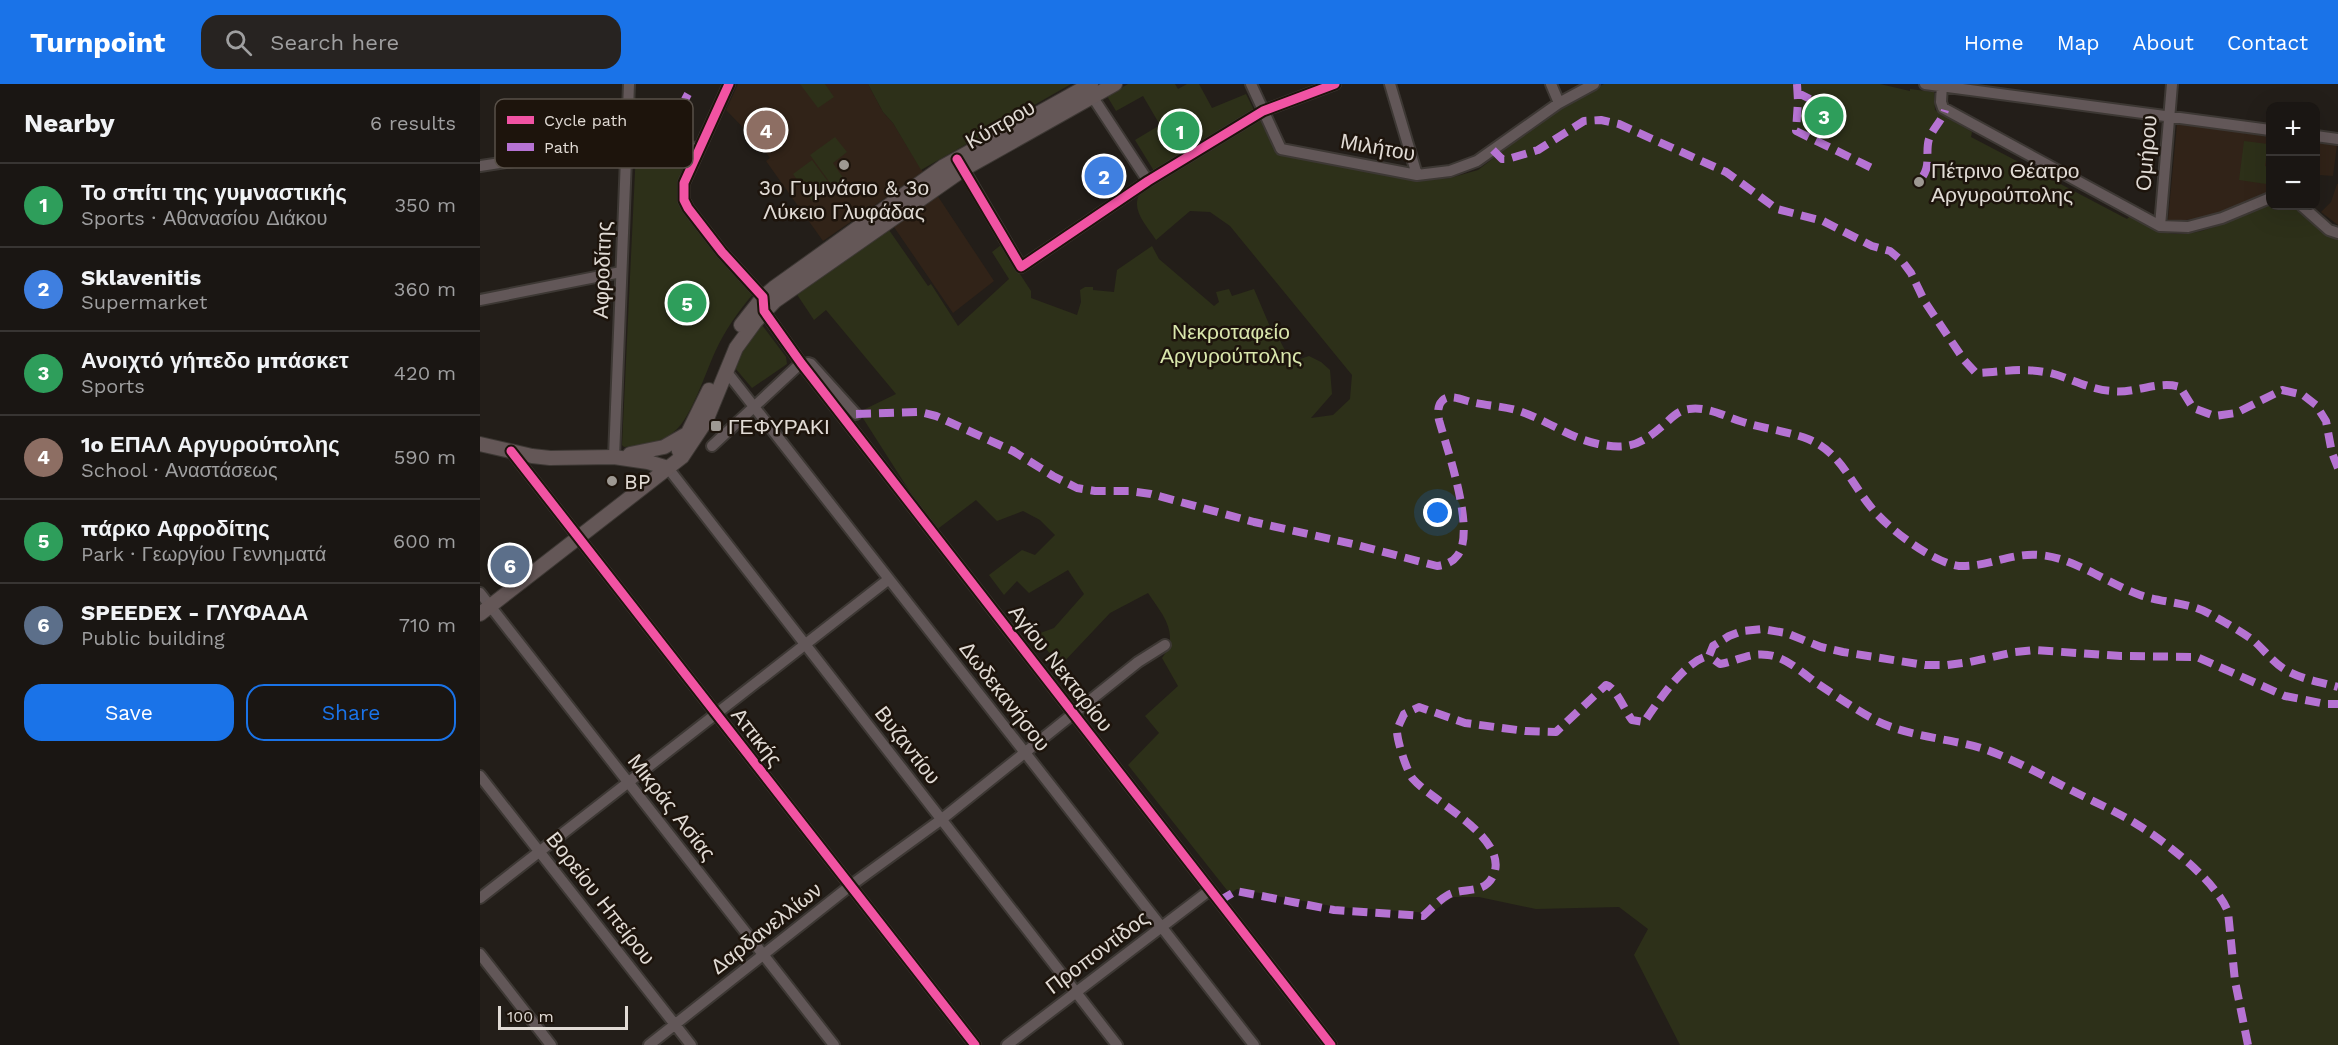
<!DOCTYPE html>
<html lang="en">
<head>
<meta charset="utf-8">
<style>
	:root { --surface:#1a1613; --page:#272321; --text:#f1f3f6; --muted:#9f9fa0; --line:#383533; --accent:#1a73e8 }
	body { margin:0; font-family:"Work Sans",sans-serif; background:var(--page); color:var(--text) }
	.controls { position:absolute; right:18px; top:18px; display:grid; overflow:hidden; border-radius:12px; box-shadow:0 6px 24px #0002 }
	.controls button { width:54px; height:54px; display:grid; place-items:center; padding:0; border:0; border-bottom:2px solid var(--line); background:var(--surface); color:var(--text); font:30px sans-serif }
	.scale { position:absolute; left:18px; bottom:15px; width:130px; box-sizing:border-box; padding-left:6px; border:3px solid #e1dbd5; border-top:0; font-size:16px; line-height:21px; white-space:nowrap; color:#e1dbd5; -webkit-text-stroke:4px #1d140c; paint-order:stroke }
	.you { position:absolute; left:958px; top:429px; width:21px; height:21px; margin:-15px; border:4px solid #fff; border-radius:50%; background:#1a73e8; box-shadow:0 0 0 9px #1a73e833 }
	.badge { display:grid; place-items:center; width:39px; height:39px; border-radius:50%; background:var(--accent); color:#fff; font-size:20px; font-weight:700 }
	.pin { position:absolute; translate:-50% -50%; border:3px solid #fff; box-shadow:0 2px 6px #0006 }
	.list { margin:0; padding:0; list-style:none }
	h2 { display:flex; justify-content:space-between; align-items:center; height:78px; margin:0; padding:0 24px; font-size:26px }
	h2 small { font-size:20px; font-weight:400; color:var(--muted) }
	.list li { display:grid; grid-template-columns:39px 1fr auto; gap:18px; align-items:center; box-sizing:border-box; height:84px; padding:0 24px; border-top:2px solid var(--line) }
	.list b { display:block; font-size:22px; white-space:nowrap }
	.list p { margin:0; font-size:20px; white-space:nowrap; color:var(--muted) }
	.list em { font-size:20px; font-style:normal; color:var(--muted) }
	.actions { display:flex; gap:12px; padding:18px 24px }
	.actions a { flex:1; padding:14px 0; border:2px solid var(--accent); border-radius:18px; text-align:center; font-size:21px; color:var(--accent) }
	.actions .main { background:var(--accent); color:#fff }
	.icon { flex:none; width:33px; height:33px; fill:none; stroke:currentColor; stroke-width:2; stroke-linecap:round; stroke-linejoin:round }
	.map { position:relative; flex:none; width:1858px; height:961px; overflow:hidden }
	header { display:flex; align-items:center; gap:36px; box-sizing:border-box; height:84px; padding:0 30px; background:var(--accent); color:#fff }
	header strong { font-size:28px }
	nav { display:flex; gap:33px; margin-inline-start:auto; font-size:21px }
	.search { width:420px; height:54px; background:var(--page); display:flex; align-items:center; gap:15px; box-sizing:border-box; padding:0 21px; border-radius:18px; color:var(--muted); font-size:22px }
	main { display:flex }
	aside { flex:1; background:var(--surface) }
	.map>svg:first-child { display:block }
	.built { fill:#312318 }
	.green { fill:#2d3019 }
	.lines { fill:none; stroke-linecap:round; stroke-linejoin:round }
	.minor-casing { stroke:#3d3834; stroke-width:14 }
	.major-casing { stroke:#3d3834; stroke-width:16 }
	.minor { stroke:#625758; stroke-width:10 }
	.major { stroke:#645757; stroke-width:14 }
	.quiet { stroke:#b673d3; stroke-width:8; stroke-dasharray:15 8; stroke-linecap:butt }
	.cycleway-casing { stroke:#1d140c; stroke-width:13 }
	.cycleway { stroke:#f153a3; stroke-width:9 }
	.poi-dot { fill:#9e9993; stroke:#1d140c; stroke-width:2 }
	.labels { text-anchor:middle; dominant-baseline:central; stroke-width:5; stroke-linejoin:round; paint-order:stroke }
	.street-label { font-size:21px; fill:#e1dbd5; stroke:#1d140c }
	.poi-label { font-size:21px; fill:#e1dbd5; stroke:#1d140c; text-anchor:start }
	.park-label { font-size:21px; fill:#d9e6ac; stroke:#1d140c }
	.key { fill:#1d140c; stroke:#585048; stroke-width:1.5 }
	.key-label { font-size:16px; fill:#e1dbd5 }
</style>
</head>
<body>
<header>
<strong>Turnpoint</strong>
<div class="search"><svg class="icon" aria-label="search" viewBox="0 0 24 24"><circle cx="10" cy="10" r="6"/><path d="M15 15l6 6"/></svg>Search here</div>
<nav><a>Home</a><a>Map</a><a>About</a><a>Contact</a></nav>
</header>
<main>
<aside>
<h2>Nearby<small>6 results</small></h2>
<ul class="list">
<li><span class="badge" style="background:#2e9e5b">1</span><div><b>Το σπίτι της γυμναστικής</b><p>Sports · Αθανασίου Διάκου</p></div><em>350 m</em></li>
<li><span class="badge" style="background:#3f7fe0">2</span><div><b>Sklavenitis</b><p>Supermarket</p></div><em>360 m</em></li>
<li><span class="badge" style="background:#2e9e5b">3</span><div><b>Ανοιχτό γήπεδο μπάσκετ</b><p>Sports</p></div><em>420 m</em></li>
<li><span class="badge" style="background:#8d6e63">4</span><div><b>1o ΕΠΑΛ Αργυρούπολης</b><p>School · Αναστάσεως</p></div><em>590 m</em></li>
<li><span class="badge" style="background:#2e9e5b">5</span><div><b>πάρκο Αφροδίτης</b><p>Park · Γεωργίου Γεννηματά</p></div><em>600 m</em></li>
<li><span class="badge" style="background:#5c6f8a">6</span><div><b>SPEEDEX - ΓΛΥΦΑΔΑ</b><p>Public building</p></div><em>710 m</em></li>
</ul>
<div class="actions"><a class="main">Save</a><a>Share</a></div>
</aside>
<div class="map">
<svg width="1858" height="961" viewBox="0 0 1858 961">
	<rect width="100%" height="100%" fill="#231e19"/>
	<path class="built" d="M 258,0 L 388,0 L 403,28 L 413,39 L 443,88 L 343,157 L 286,77 L 290,74 L 282,63 L 246,26 Z
		M 1697,40 L 1790,52 L 1790,107 L 1748,126 L 1727,132 L 1701,137 L 1688,136 Z
		M 1837,58 L 1857,61 L 1853,92 L 1839,91 L 1838,97 L 1836,96 Z
		M 1857,100 L 1858,100 L 1858,141 L 1841,128 L 1851,118 Z
		M 457,111 L 514,197 L 473,229 L 414,143 Z"/>
	<path class="green" d="M 320,0 L 345,0 L 354,13 L 338,24 Z
		M 388,0 L 591,0 L 441,86 L 413,39 L 403,28 Z
		M 648,0 L 695,0 L 698,5 L 707,0 L 719,0 L 732,24 L 766,10 L 774,26 L 674,87 L 655,56 L 680,41 L 663,12 L 636,27 L 627,12 Z
		M 1124,0 L 1400,0 L 1430,7 L 1430,5 L 1454,8 L 1455,26 L 1492,48 L 1491,53 L 1647,135 L 1650,132 C 1662,138 1674,147 1688,149 C 1724,155 1755,131 1788,122 C 1794,120 1807,122 1815,122 L 1845,150 L 1858,154 L 1858,961 L 1200,961 L 1154,871 L 1168,845 L 1139,823 L 1056,825 L 999,813 L 973,813 L 951,829 L 857,823 L 757,805 L 750,810 L 648,681 L 679,649 L 665,632 L 698,602 L 682,574 C 701,550 682,530 668,509 L 630,529 L 580,582 L 555,551 L 574,544 L 604,510 L 588,486 L 549,509 L 537,497 L 524,511 L 509,491 L 542,466 L 555,471 L 575,451 L 560,436 L 543,427 L 517,437 L 496,416 L 455,447 L 379,328 L 416,310 L 346,226 L 334,236 L 316,209 L 409,146 L 448,202 L 451,200 L 478,242 L 529,195 L 512,168 L 521,161 L 551,207 L 551,214 L 597,231 L 601,218 L 600,206 L 605,203 L 613,203 L 613,206 L 634,208 L 637,186 L 672,162 L 679,175 L 734,222 L 739,218 L 736,208 L 749,205 L 752,212 L 774,205 L 791,245 L 800,242 L 803,247 L 797,251 L 811,278 L 829,272 L 841,278 L 850,286 L 852,310 L 831,334 L 853,331 L 870,315 L 872,291 L 750,142 L 730,128 L 710,127 L 676,156 C 667,142 650,126 660,109 L 780,36 L 796,69 L 936,97 L 970,94 L 998,86 L 1080,23 Z
		M 355,53 L 367,68 L 353,79 L 364,95 L 353,103 L 330,71 Z
		M 1764,57 L 1788,60 L 1785,82 L 1788,83 L 1786,100 L 1759,96 Z
		M 156,67 L 207,70 C 203,84 195,100 199,115 C 205,140 255,188 273,210 C 258,228 245,246 235,268 C 226,288 211,333 196,346 C 181,359 163,362 144,363 L 142,361 Z
		M 332,76 L 352,103 L 332,117 L 313,90 Z
		M 282,241 L 306,273 L 307,280 L 272,304 L 255,284 L 265,262 Z"/>
	<g class="lines">
		<g class="minor-casing">
			<path id="minor" d="M 249,0 L 204,99 L 204,116 L 208,124 L 242,168 L 283,213 L 284,227 L 321,279 L 851,961
				M 771,0 L 801,65 L 937,91 L 970,87 L 997,77 L 1079,19 L 1114,0
				M 910,0 L 937,91
				M 1071,0 L 1079,19
				M 1445,0 L 1790,46
				M 1462,0 L 1461,18 L 1463,24 L 1680,142 L 1708,143 L 1742,134 L 1790,114
				M 612,12 L 668,97
				M 1836,52 L 1858,55
				M 480,79 L 541,183 L 668,97 L 783,27 L 855,0
				M 0,82 L 147,60 L 218,64
				M 1822,122 L 1849,146 L 1858,149
				M 1680,142 L 1692,0
				M 0,216 L 141,188
				M 328,279 L 331,280 L 376,330
				M 246,287 L 774,961
				M 232,362 L 321,279
				M 31,367 L 495,961
				M 134,373 L 149,0
				M 188,384 L 637,961
				M 0,509 L 354,961
				M 0,692 L 211,961
				M 0,814 L 409,495
				M 0,870 L 71,961
				M 169,961 L 370,802 L 462,735 L 658,578 L 685,561
				M 527,961 L 730,806"/>
		</g>
		<g class="major-casing">
			<path id="major" d="M 261,241 L 283,213 L 295,203 L 464,82 L 611,0
				M 0,360 L 52,372 L 70,374 L 134,373 L 168,378 L 188,384
				M 199,367 L 229,306
				M 150,370 L 184,363 L 205,351
				M 0,530 L 202,373 L 226,337 L 256,264 L 275,238 L 295,217 L 484,85 L 635,0"/>
		</g>
		<use href="#minor" class="minor"/>
		<use href="#major" class="major"/>
		<path class="quiet" d="M 1317,0 L 1318,17 L 1316,47 L 1392,84
			M 1318,9 L 1330,15
			M 194,36 L 208,10
			M 1013,66 L 1022,75 L 1028,75 L 1058,66 L 1104,37 L 1121,36 L 1139,40 L 1246,88 L 1297,125 L 1343,137 L 1392,162 L 1410,167 L 1422,177 L 1431,189 L 1445,218 L 1484,276 L 1496,289 C 1523,288 1542,283 1570,289 C 1590,294 1611,306 1632,307 C 1654,310 1679,296 1700,303 L 1713,324 L 1735,332 L 1756,329 L 1802,306 L 1823,311 L 1836,321 L 1846,337 L 1852,369 L 1858,384
			M 1443,92 C 1451,80 1445,68 1449,55 C 1453,44 1462,37 1465,26
			M 376,330 L 440,328 L 456,332 L 533,367 L 573,392 L 597,404 L 615,407 L 649,407 L 671,410 L 774,438 L 873,460 L 957,482 C 964,481 972,479 977,472 C 997,449 967,365 959,336 C 958,330 957,322 962,317 C 968,309 983,316 991,318 C 1008,322 1025,322 1042,328 C 1068,337 1090,354 1118,360 C 1151,367 1163,359 1187,338 C 1193,332 1200,326 1209,325 C 1227,322 1246,333 1263,338 C 1285,345 1307,347 1328,355 C 1363,369 1373,405 1397,430 C 1411,445 1432,461 1450,471 C 1458,475 1469,481 1479,482 C 1517,483 1537,462 1580,475 C 1608,484 1633,501 1660,511 C 1683,519 1709,518 1730,530 C 1744,538 1761,547 1774,557 C 1784,566 1793,578 1804,585 C 1820,595 1840,598 1858,603
			M 739,817 L 756,807 L 854,826 L 943,832 C 951,825 959,816 968,811 C 983,803 1004,811 1013,792 C 1031,755 953,718 933,695 C 927,688 917,657 917,647 C 918,642 922,635 924,630 L 939,623 L 985,639 L 1045,647 L 1076,648 L 1126,601 C 1136,603 1145,627 1152,636 L 1164,638 C 1178,618 1205,576 1229,572
			M 1768,961 L 1755,897 L 1748,828 C 1737,798 1686,758 1658,741 C 1636,727 1612,717 1589,705 C 1562,691 1535,676 1507,666 C 1471,654 1432,654 1397,637 C 1376,626 1355,611 1335,598 C 1322,588 1305,573 1288,571 C 1271,568 1257,577 1240,580 L 1229,572 L 1233,562 L 1249,552 L 1262,547 L 1282,545 L 1306,549 L 1341,563 L 1363,568 L 1445,581 L 1467,581 L 1490,578 L 1535,568 L 1554,566 L 1641,572 L 1717,573 L 1805,612 L 1846,620 L 1858,620"/>
		<g class="cycleway-casing">
			<path id="cycleway" d="M 249,0 L 204,99 L 204,116 L 208,124 L 242,168 L 283,213 L 284,227 L 321,279 L 851,961
				M 477,75 L 541,183 L 668,97 L 783,27 L 855,0
				M 31,367 L 495,961"/>
		</g>
		<use href="#cycleway" class="cycleway"/>
	</g>
	<g class="poi-dot">
		<circle cx="364" cy="81" r="6"/>
		<circle cx="1439" cy="98" r="6"/>
		<rect x="230" y="336" width="12" height="12" rx="3"/>
		<circle cx="132" cy="397" r="6"/>
	</g>
	<g class="labels">
		<g class="street-label">
			<text transform="translate(520 40) rotate(-30)">Κύπρου</text>
			<text transform="translate(898 63) rotate(10)">Μιλήτου</text>
			<text transform="translate(1666 69) rotate(-85)">Ομήρου</text>
			<text transform="translate(122 186) rotate(-88)">Αφροδίτης</text>
			<text transform="translate(581 584) rotate(52)">Αγίου Νεκταρίου</text>
			<text transform="translate(525 612) rotate(52)">Δωδεκανήσου</text>
			<text transform="translate(277 653) rotate(52)">Αττικής</text>
			<text transform="translate(428 661) rotate(52)">Βυζαντίου</text>
			<text transform="translate(192 723) rotate(52)">Μικράς Ασίας</text>
			<text transform="translate(121 814) rotate(52)">Βορείου Ηπείρου</text>
			<text transform="translate(286 844) rotate(-38)">Δαρδανελλίων</text>
			<text transform="translate(617 868) rotate(-37)">Προποντίδος</text>
		</g>
		<g class="poi-label">
			<text x="1451" y="86">Πέτρινο Θέατρο<tspan x="1451" dy="24">Αργυρούπολης</tspan></text>
			<text x="364" y="103" text-anchor="middle">3ο Γυμνάσιο &amp; 3ο<tspan x="364" dy="24">Λύκειο Γλυφάδας</tspan></text>
			<text x="248" y="342">ΓΕΦΥΡΑΚΙ</text>
			<text x="144" y="397">BP</text>
		</g>
		<g class="park-label">
			<text x="751" y="247">Νεκροταφείο<tspan x="751" dy="24">Αργυρούπολης</tspan></text>
		</g>
	</g>
	<rect x="15" y="15" width="198" height="69" rx="9" class="key"/>
	<rect x="27" y="32" width="27" height="8" fill="#f153a3"/>
	<rect x="27" y="59" width="27" height="8" fill="#b673d3"/>
	<g class="key-label">
		<text x="64" y="42">Cycle path</text>
		<text x="64" y="69">Path</text>
	</g>
</svg>
<div class="controls">
<button>+</button>
<button>−</button>
</div>
<div class="scale">100 m</div>
<div class="you"></div>
<div class="pin badge" style="left:700px;top:47px;background:#2e9e5b">1</div>
<div class="pin badge" style="left:624px;top:92px;background:#3f7fe0">2</div>
<div class="pin badge" style="left:1344px;top:32px;background:#2e9e5b">3</div>
<div class="pin badge" style="left:286px;top:46px;background:#8d6e63">4</div>
<div class="pin badge" style="left:207px;top:219px;background:#2e9e5b">5</div>
<div class="pin badge" style="left:30px;top:481px;background:#5c6f8a">6</div>
</div>
</main>
</body>
</html>
